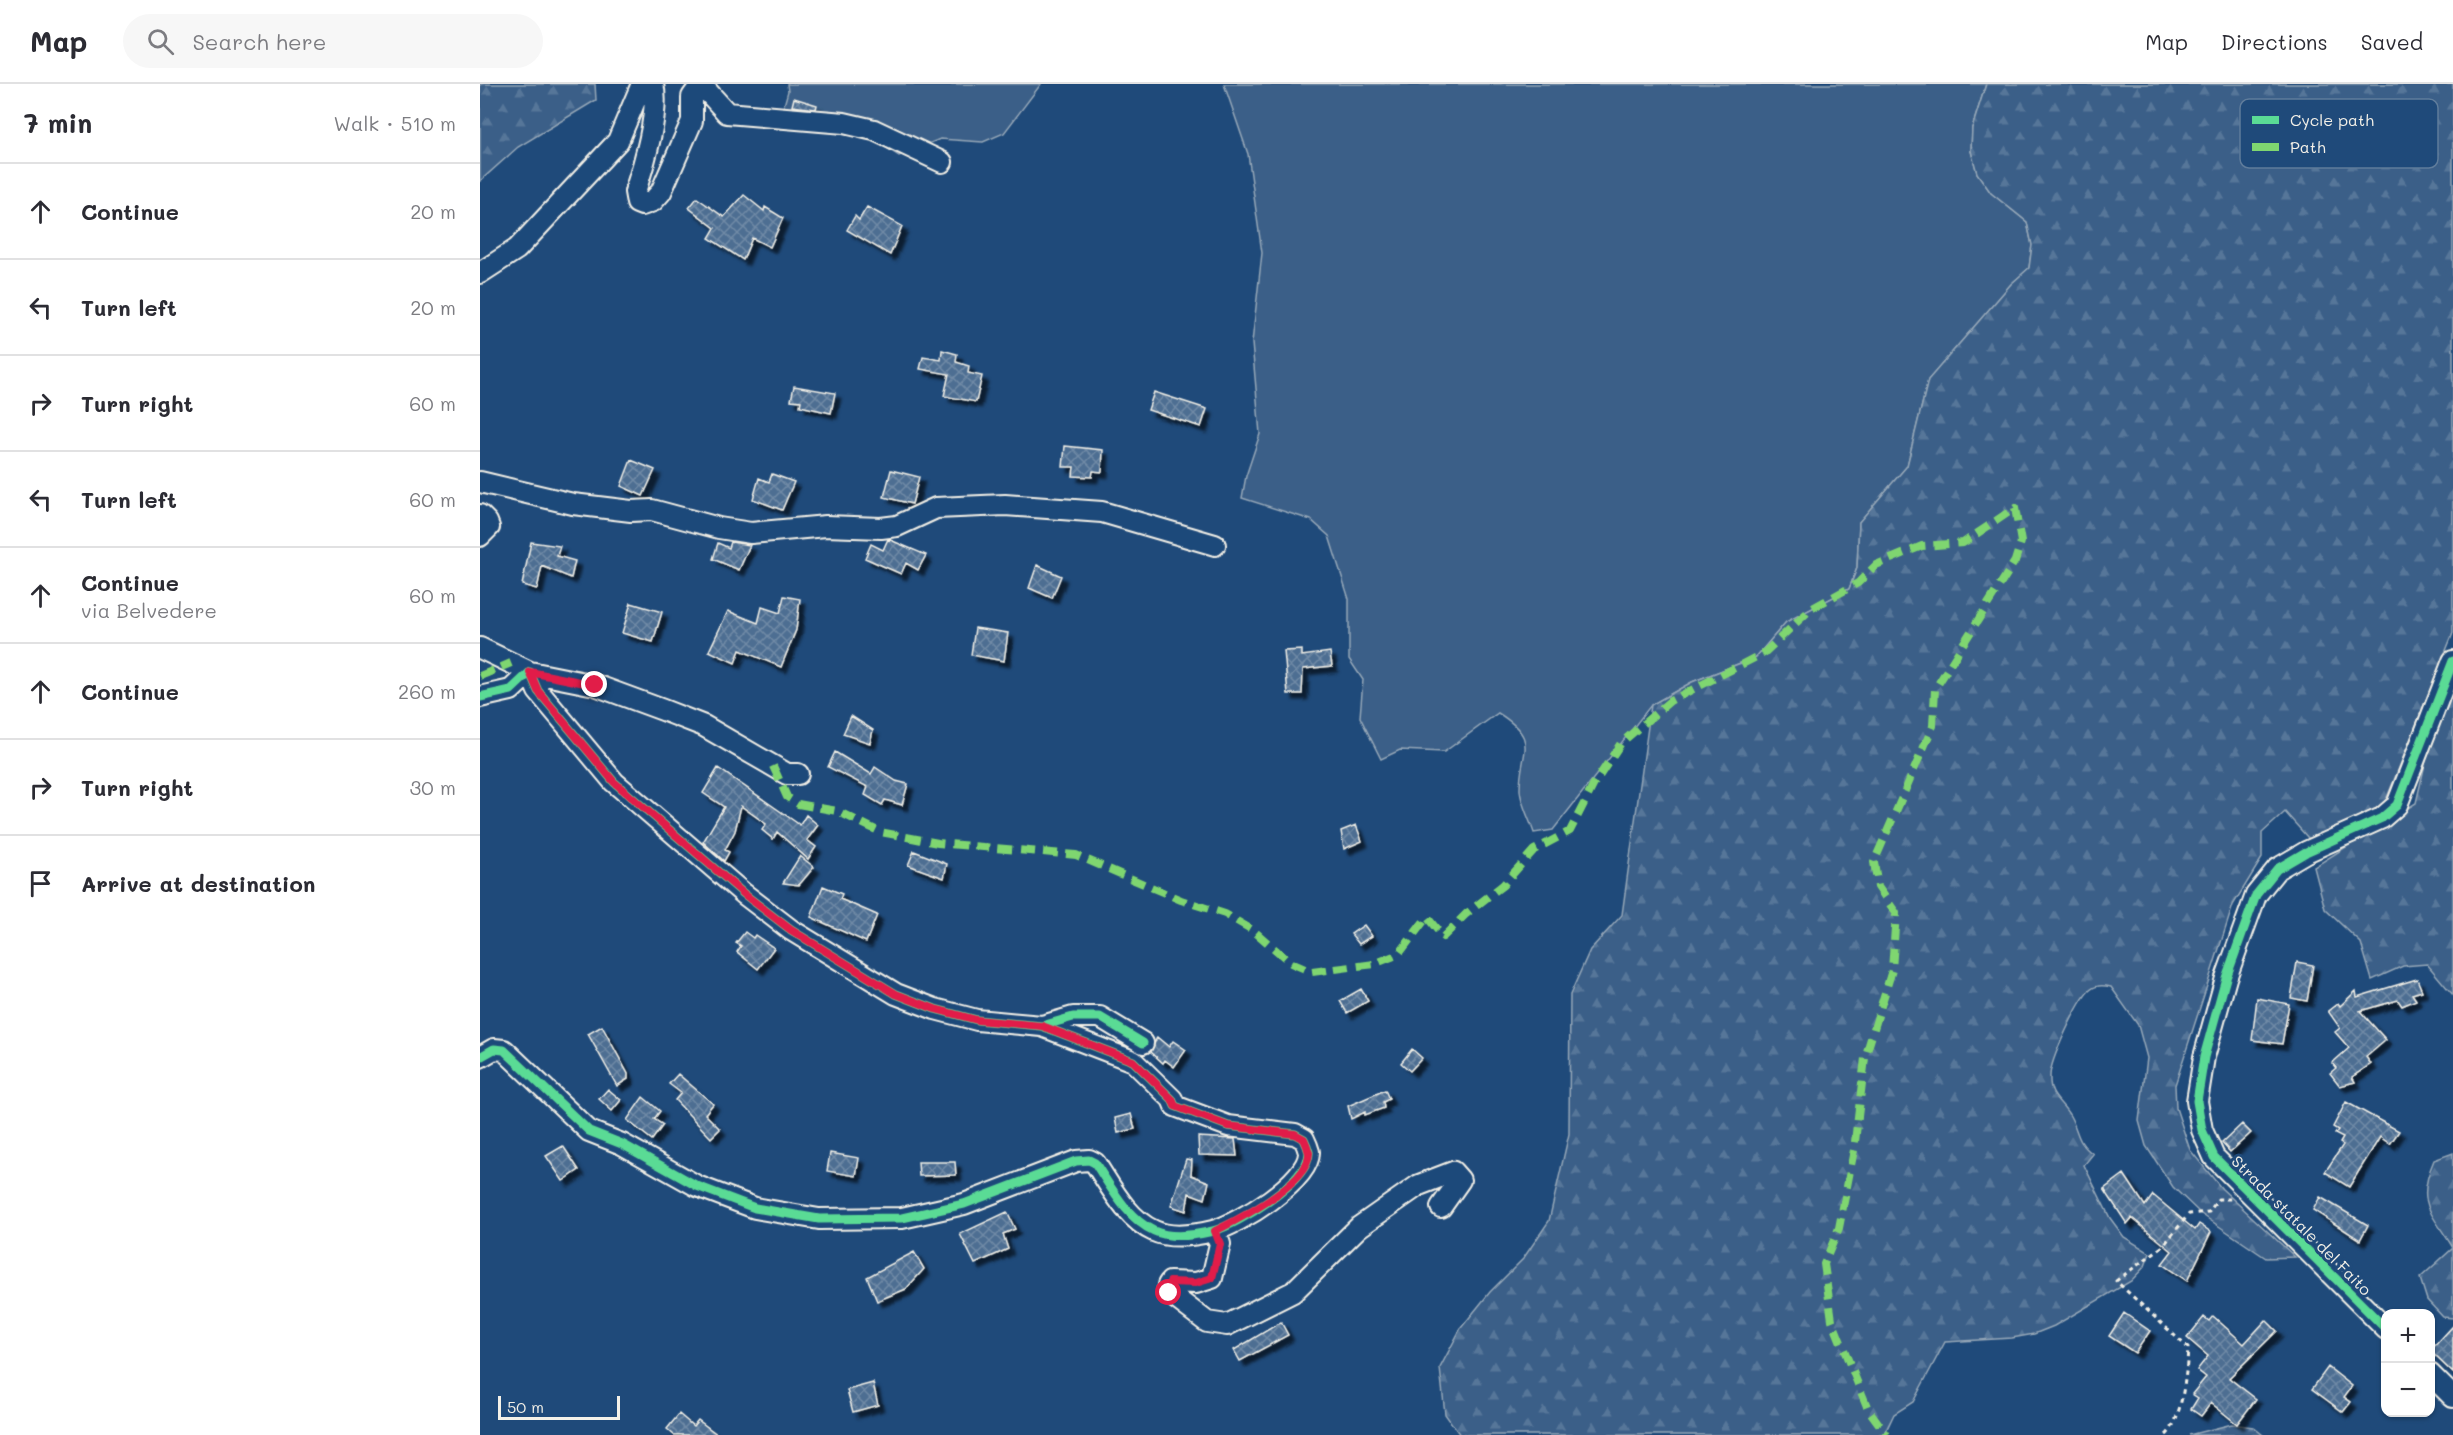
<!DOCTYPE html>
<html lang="en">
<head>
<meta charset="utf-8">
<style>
	:root { --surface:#fff; --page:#f7f7f7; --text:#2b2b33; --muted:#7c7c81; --line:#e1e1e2 }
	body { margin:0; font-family:Mali,sans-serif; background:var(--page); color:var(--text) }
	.controls { position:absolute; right:18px; bottom:18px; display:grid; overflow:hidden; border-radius:12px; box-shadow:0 2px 4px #0004 }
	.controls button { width:54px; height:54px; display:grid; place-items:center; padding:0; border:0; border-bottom:2px solid var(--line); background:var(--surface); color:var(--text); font:30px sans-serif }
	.scale { position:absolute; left:18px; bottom:15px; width:122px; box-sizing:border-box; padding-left:6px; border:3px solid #f4f1e8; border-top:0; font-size:16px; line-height:21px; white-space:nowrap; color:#f4f1e8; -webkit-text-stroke:4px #1f4a7a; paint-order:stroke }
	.stop { position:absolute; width:18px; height:18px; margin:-14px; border:4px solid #e11d48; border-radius:50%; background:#fff }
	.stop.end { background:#e11d48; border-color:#fff; box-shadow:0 2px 6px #0008 }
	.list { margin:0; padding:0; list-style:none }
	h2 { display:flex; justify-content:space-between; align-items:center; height:78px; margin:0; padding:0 24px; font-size:26px }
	h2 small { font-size:20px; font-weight:400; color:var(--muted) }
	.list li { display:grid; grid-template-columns:39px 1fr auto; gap:18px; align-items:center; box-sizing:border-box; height:96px; padding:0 24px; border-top:2px solid var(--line) }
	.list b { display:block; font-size:22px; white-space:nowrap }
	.list p { margin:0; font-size:20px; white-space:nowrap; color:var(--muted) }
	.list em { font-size:20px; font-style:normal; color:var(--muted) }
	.icon { flex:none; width:33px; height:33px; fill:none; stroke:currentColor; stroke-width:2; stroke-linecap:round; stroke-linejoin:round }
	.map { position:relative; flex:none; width:1973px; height:1351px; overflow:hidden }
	header { display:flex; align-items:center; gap:36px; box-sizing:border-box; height:84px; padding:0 30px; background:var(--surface); border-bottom:2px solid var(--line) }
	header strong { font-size:28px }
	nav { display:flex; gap:33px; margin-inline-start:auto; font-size:21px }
	.search { width:420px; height:54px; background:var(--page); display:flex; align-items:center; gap:15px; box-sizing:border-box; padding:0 21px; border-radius:33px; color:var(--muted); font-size:22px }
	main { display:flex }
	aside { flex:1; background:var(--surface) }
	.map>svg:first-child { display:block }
	.green { fill:#3a5f88; stroke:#97a8b8; stroke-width:1.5 }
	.forest { fill:url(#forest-firs); stroke:#97a8b8; stroke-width:1.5 }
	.building { fill:url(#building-cross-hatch); stroke:#f4f1e8; stroke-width:1.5; filter:url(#shadow) }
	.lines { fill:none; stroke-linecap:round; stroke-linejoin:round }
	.minor-casing { stroke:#f4f1e8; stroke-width:24 }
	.path { stroke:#f4f1e8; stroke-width:3; stroke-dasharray:4.5 4.5; stroke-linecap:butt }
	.minor { stroke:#1f4a7a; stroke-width:20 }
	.quiet { stroke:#7fd670; stroke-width:8; stroke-dasharray:15 8; stroke-linecap:butt }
	.cycleway-casing { stroke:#1f4a7a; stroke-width:13 }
	.cycleway { stroke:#5adb95; stroke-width:9 }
	.route { stroke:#e11d48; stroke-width:8 }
	.labels { text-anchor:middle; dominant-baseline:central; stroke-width:6; stroke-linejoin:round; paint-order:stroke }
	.street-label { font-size:16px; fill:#f4f1e8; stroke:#1f4a7a }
	.key { fill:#1f4a7a; stroke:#5f7c9b; stroke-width:1.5 }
	.key-label { font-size:16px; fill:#f4f1e8 }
</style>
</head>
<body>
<header>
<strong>Map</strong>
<div class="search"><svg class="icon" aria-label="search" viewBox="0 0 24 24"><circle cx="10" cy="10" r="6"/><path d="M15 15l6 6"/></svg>Search here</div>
<nav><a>Map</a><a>Directions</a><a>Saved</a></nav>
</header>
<main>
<aside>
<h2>7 min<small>Walk · 510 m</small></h2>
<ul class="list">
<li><svg class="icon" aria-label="ahead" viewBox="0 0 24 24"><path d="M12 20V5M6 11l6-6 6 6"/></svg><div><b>Continue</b></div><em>20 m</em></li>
<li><svg class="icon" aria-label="left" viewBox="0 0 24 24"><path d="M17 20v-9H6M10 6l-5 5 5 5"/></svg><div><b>Turn left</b></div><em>20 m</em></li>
<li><svg class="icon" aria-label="right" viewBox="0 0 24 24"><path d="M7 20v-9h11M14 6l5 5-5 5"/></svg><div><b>Turn right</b></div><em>60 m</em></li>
<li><svg class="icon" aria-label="left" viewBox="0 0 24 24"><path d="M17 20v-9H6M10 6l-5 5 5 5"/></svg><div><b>Turn left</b></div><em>60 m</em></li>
<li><svg class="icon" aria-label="ahead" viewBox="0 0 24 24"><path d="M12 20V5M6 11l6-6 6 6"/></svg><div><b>Continue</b><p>via Belvedere</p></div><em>60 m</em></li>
<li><svg class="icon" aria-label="ahead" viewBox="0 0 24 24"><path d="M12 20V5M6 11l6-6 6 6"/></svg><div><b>Continue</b></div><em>260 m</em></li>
<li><svg class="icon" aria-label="right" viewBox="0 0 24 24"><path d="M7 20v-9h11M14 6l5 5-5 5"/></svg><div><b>Turn right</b></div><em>30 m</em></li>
<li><svg class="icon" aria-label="arrive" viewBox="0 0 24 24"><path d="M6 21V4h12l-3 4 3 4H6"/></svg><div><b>Arrive at destination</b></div></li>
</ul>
</aside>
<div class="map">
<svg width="1973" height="1351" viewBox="0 0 1973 1351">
	<defs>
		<pattern id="forest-firs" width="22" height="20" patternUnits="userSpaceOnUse" patternTransform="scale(1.5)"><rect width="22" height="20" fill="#3a5f88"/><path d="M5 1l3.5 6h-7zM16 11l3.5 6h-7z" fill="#577699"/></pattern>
		<pattern id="building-cross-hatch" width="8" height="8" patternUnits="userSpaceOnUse" patternTransform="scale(1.5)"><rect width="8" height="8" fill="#4d6e92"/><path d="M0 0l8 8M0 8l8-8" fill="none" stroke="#708aa6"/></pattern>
		<filter id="shadow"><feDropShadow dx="5.5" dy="5.5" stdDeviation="1.5" flood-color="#0009"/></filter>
	</defs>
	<rect width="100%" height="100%" fill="#1f4a7a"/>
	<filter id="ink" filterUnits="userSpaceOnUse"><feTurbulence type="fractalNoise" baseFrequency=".0167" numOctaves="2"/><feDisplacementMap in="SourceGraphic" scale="12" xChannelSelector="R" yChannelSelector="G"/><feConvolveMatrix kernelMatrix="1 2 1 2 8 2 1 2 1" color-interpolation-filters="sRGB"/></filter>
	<g filter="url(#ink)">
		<path class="green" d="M 307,0 L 561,0 L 524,49 L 503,58 L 460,55 L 419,72 L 388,52 L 303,25 L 308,7 Z
			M 744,0 L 1506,0 L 1492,44 L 1491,67 L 1497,89 L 1511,109 L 1547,138 L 1552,161 L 1549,184 L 1531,200 L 1448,296 L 1427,382 L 1379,438 L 1377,484 L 1369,505 L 1306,538 L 1276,573 L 1212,598 L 1171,621 L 1073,746 L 1054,749 C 1050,736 1040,718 1040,705 C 1040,666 1061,656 1018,629 L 964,668 L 920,666 L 901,675 L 880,633 L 883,596 L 869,575 L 869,515 L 849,452 L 831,436 L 762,414 L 766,392 L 780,350 L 772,259 L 782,169 L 768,70 Z"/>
		<path class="forest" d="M 0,0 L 115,0 L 116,16 L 38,63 L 0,97 Z
			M 1506,0 L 1973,0 L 1973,549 L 1906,716 L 1897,726 L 1829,755 L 1805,728 L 1782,749 L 1782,774 L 1753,821 L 1695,1001 L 1696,1024 L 1710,1066 L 1742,1105 L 1815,1173 L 1786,1174 L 1721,1130 L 1693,1103 L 1666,1062 L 1659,1037 L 1667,974 L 1658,941 L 1631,903 C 1622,901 1615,901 1609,907 C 1598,918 1570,976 1570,992 C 1569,1014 1581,1016 1590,1032 C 1599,1048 1596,1058 1613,1070 L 1604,1081 L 1630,1134 L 1644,1153 L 1670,1169 L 1665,1182 L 1651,1197 L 1574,1242 L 1554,1250 L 1532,1254 L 1465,1258 L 1433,1318 L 1414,1330 L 1404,1351 L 980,1351 L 965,1330 L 960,1284 L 981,1244 L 1010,1208 L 1043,1175 L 1069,1137 L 1089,1050 L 1090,911 L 1110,866 L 1142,831 L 1171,621 L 1212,598 L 1276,573 L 1306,538 L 1369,505 L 1377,484 L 1379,438 L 1427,382 L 1448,296 L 1531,200 L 1549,184 L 1552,161 L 1547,138 L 1511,109 L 1497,89 L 1491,67 L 1492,44 Z
			M 1973,604 L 1973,911 L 1947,880 L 1923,882 L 1892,896 L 1881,859 L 1845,825 L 1834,783 L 1936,719 L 1946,676 Z
			M 1973,1069 L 1973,1234 L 1963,1233 L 1947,1216 L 1940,1194 L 1973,1164 C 1951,1127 1935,1120 1954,1076 Z
			M 1752,1340 L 1773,1343 L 1783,1351 L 1709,1351 Z"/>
		<path class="building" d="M 314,14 L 337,21 L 336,25 L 312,22 Z
			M 264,111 L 284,127 L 285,123 L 303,134 L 290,163 L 272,154 L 263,176 L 229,154 L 235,144 L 209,124 L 217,114 L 244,133 Z
			M 387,123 L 422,142 L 410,171 L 367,146 L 375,132 L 379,136 Z
			M 462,266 L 477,270 L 476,278 L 489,282 L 488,289 L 502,292 L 496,318 L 464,312 L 469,290 L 440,285 L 443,273 L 461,276 Z
			M 314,302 L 355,309 L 351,329 L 320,322 L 321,317 L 311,316 Z
			M 674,308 L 727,325 L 721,343 L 668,326 Z
			M 585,362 L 623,366 L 622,388 L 613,387 L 612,393 L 593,392 L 594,383 L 583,383 Z
			M 151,376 L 175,386 L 163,412 L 141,402 Z
			M 411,386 L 439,393 L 432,420 L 404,413 Z
			M 292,390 L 314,398 L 302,426 L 273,415 L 279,394 L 289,398 Z
			M 408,455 L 446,471 L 438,486 L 426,479 L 421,490 L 385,474 L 391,460 L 403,466 Z
			M 51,458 L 80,462 L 77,472 L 95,477 L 91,494 L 62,482 L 57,505 L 42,501 Z
			M 251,458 L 270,461 L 259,486 L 233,475 L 238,459 L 249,464 Z
			M 557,481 L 581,492 L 572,514 L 549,504 Z
			M 304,512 L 320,515 L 316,546 L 301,583 L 260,566 L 255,579 L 229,567 L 248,527 L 278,539 L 282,523 L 300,529 Z
			M 151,519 L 182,528 L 173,558 L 142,549 Z
			M 495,544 L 528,549 L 524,577 L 491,571 Z
			M 822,566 L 822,572 L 850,568 L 852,582 L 823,585 L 822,610 L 808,610 L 804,567 Z
			M 371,632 L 393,646 L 390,659 L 363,650 Z
			M 355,668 L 391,690 L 395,683 L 416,697 L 428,700 L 422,721 L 405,716 L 402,721 L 385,711 L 388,703 L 348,683 Z
			M 238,684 L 320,741 L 326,731 L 338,741 L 327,756 L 336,763 L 328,775 L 297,748 L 293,755 L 282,746 L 286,740 L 261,722 L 255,747 L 245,766 L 249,768 L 244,777 L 223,758 L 244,723 L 223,709 Z
			M 876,741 L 882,757 L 864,765 L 861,747 Z
			M 434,767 L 467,780 L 464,794 L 428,781 Z
			M 320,772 L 334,783 L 319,801 L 303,799 Z
			M 343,802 L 362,810 L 360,815 L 397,831 L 386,858 L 331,833 Z
			M 884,841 L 892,852 L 879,860 L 871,850 Z
			M 265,848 L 273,854 L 275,851 L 294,864 L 278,885 L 257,868 L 261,862 L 256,859 Z
			M 1817,878 L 1833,881 L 1827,917 L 1811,914 Z
			M 1937,895 L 1942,907 L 1932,910 L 1936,916 L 1922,922 L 1918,916 L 1880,927 L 1906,956 L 1886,973 L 1891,980 L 1872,993 L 1875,998 L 1860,1002 L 1850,989 L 1856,984 L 1852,979 L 1869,964 L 1855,948 L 1860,944 L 1848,927 L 1858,919 L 1860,922 L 1876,907 L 1877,913 Z
			M 881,905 L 888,917 L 867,929 L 860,917 Z
			M 1777,914 L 1809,920 L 1802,960 L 1772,956 Z
			M 122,942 L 148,990 L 148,995 L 137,1002 L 108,950 Z
			M 677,953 L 689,963 L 693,957 L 706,966 L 694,983 L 685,976 L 683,979 L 671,968 Z
			M 932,965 L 942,974 L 930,987 L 921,979 Z
			M 198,990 L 233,1020 L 225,1030 L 240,1045 L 231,1054 L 195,1016 L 201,1009 L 189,1000 Z
			M 128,1005 L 141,1016 L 132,1027 L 119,1015 Z
			M 905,1006 L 909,1015 L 903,1018 L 904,1024 L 885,1031 L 885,1028 L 871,1035 L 868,1022 Z
			M 163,1013 L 180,1027 L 174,1035 L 183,1041 L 172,1056 L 147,1036 Z
			M 1866,1018 L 1919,1047 L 1910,1060 L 1900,1053 L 1869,1103 L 1845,1088 L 1863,1061 L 1860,1059 L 1863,1054 L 1855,1050 L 1858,1046 L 1853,1043 Z
			M 651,1030 L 655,1045 L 638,1049 L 635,1034 Z
			M 1762,1040 L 1771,1049 L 1750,1068 L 1742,1059 Z
			M 718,1053 L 755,1055 L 757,1072 L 719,1071 Z
			M 83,1062 L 99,1086 L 83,1097 L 66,1072 Z
			M 350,1069 L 379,1074 L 376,1092 L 347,1087 Z
			M 706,1075 L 712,1076 L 711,1091 L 729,1098 L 725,1115 L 709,1109 L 706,1127 L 691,1122 Z
			M 438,1078 L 475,1078 L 476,1091 L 439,1092 Z
			M 1644,1090 L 1665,1122 L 1673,1111 L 1715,1146 L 1719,1140 L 1731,1148 L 1707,1197 L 1682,1180 L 1692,1167 L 1652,1134 L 1647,1140 L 1624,1105 Z
			M 1840,1113 L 1888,1141 L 1880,1156 L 1833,1126 Z
			M 527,1128 L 535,1145 L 523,1150 L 528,1165 L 495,1180 L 480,1150 Z
			M 434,1168 L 444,1185 L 426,1205 L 397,1217 L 387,1193 Z
			M 1644,1229 L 1670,1247 L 1655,1269 L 1629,1252 Z
			M 1733,1232 L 1764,1260 L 1786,1236 L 1797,1247 L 1749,1294 L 1776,1315 L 1757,1340 L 1731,1319 L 1721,1332 L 1711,1325 L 1718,1314 L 1712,1310 L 1726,1293 L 1717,1286 L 1728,1272 L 1707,1254 L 1724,1233 L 1729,1237 Z
			M 801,1238 L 808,1251 L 760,1277 L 754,1266 Z
			M 1973,1242 L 1973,1289 L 1950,1267 Z
			M 1848,1283 L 1872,1302 L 1864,1313 L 1871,1318 L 1863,1328 L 1832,1305 Z
			M 393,1299 L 398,1321 L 373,1328 L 367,1306 Z
			M 199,1330 L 213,1342 L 218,1336 L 238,1351 L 194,1351 L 187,1345 Z"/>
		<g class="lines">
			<g class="minor-casing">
				<path id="minor" d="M 173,0 C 180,28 164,80 155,108 L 157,119 L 162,121 L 173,117 L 181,108 L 212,37 L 212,13 L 217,6 L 228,8 L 247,29 L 364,39 L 394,46 L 462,78
					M 0,189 L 37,165 L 138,57 L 162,0
					M 0,398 L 93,420 L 151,427 L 172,426 L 239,444 L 271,449 L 346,442 L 401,444 L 417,442 L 456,424 L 525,421 L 622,428 L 735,461
					M 0,431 L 7,438 L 9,443 L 0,452
					M 0,564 L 50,588 L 115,601 L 183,626 L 224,642 L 307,690 L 318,690
					M 0,613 L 31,606 L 50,588 L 58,607 L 134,698 L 264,810 L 311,846 L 416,910 L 455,925 L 497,936 L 562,942 L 593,933 L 620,933 L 663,959
					M 0,973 L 14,965 L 24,966 L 109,1047 L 142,1060 L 217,1102 L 275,1124 L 339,1135 L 422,1134 L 484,1120 L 596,1077 L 609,1076 L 615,1079 C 631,1103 647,1135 674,1147 C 691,1155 716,1151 733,1147 C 757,1141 830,1097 829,1068 C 828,1064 826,1059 824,1055 L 815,1050 L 748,1042 L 695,1022 L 692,1015 L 653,977 L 562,942
					M 735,1147 L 740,1160 L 732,1194 L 716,1199 L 690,1198 L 688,1201 L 689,1209 L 727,1238 L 747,1241 L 813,1208 L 879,1143 L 939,1101 L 973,1088 L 980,1096 L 961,1123
					M 1906,1245 L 1734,1073 L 1722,1046 L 1717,1017 L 1724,973 L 1746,894 L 1776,811 L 1797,785 L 1826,768 L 1902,734 L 1917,721 L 1973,577
					M 1950,1290 L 1973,1313"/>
			</g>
			<path class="path" d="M 1686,1351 C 1702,1337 1707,1285 1708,1264 L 1636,1197 L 1683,1162 L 1709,1130 L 1729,1128 L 1738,1115 L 1751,1115"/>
			<use href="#minor" class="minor"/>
			<path class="quiet" d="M 0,592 L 31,579
				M 293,682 L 307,713 L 318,720 L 357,727 L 400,748 L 458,759 L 596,771 L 701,816 L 745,830 L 774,847 L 811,879 L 832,888 L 894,880 L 919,870 L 947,833 L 963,853 L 986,830 L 1023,801 L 1054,766 L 1090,747 L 1114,700 L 1141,659 L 1190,617 L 1284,569 L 1331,525 L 1378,499 L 1396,481 L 1442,462 L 1483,459 L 1535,424 L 1541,458 L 1535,477 L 1455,605 L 1453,642 L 1394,778 L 1398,803 L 1416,829 L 1412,886 L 1385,974 L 1374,1066 L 1359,1144 L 1344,1180 L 1352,1236 L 1388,1325 L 1407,1351"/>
			<g class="cycleway-casing">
				<path id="cycleway" d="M 0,613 L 31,606 L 50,588 L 58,607 L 134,698 L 264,810 L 311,846 L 416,910 L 455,925 L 497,936 L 562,942 L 593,933 L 620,933 L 663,959
					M 0,973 L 14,965 L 24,966 L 109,1047 L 142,1060 L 217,1102 L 275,1124 L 339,1135 L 422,1134 L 484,1120 L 596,1077 L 609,1076 L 615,1079 C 631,1103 647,1135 674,1147 C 691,1155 716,1151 733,1147 C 757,1141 830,1097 829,1068 C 828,1064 826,1059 824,1055 L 815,1050 L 748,1042 L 695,1022 L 692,1015 L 653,977 L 562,942
					M 1906,1245 L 1734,1073 L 1722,1046 L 1717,1017 L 1724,973 L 1746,894 L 1776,811 L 1797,785 L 1826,768 L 1902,734 L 1917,721 L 1973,577"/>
			</g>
			<use href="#cycleway" class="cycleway"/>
		</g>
	</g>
	<g class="lines" filter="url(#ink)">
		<path class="route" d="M 115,601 L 50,588 L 58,607 L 134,698 L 264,810 L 311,846 L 416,910 L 455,925 L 497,936 L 562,942 L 653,977 L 692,1015 L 695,1022 L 748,1042 L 815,1050 L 824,1055 C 826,1059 828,1065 829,1069 C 830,1099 759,1135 735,1147 L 740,1160 L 732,1194 L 716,1199 L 690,1198 L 689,1209"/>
	</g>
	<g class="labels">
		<g class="street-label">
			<text transform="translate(1822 1141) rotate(45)">Strada statale del Faito</text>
		</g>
	</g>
	<rect x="1760" y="15" width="198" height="69" rx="9" class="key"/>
	<rect x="1772" y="32" width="27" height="8" fill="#5adb95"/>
	<rect x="1772" y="59" width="27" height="8" fill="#7fd670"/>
	<g class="key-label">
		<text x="1810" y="42">Cycle path</text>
		<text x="1810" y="69">Path</text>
	</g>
</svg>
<div class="controls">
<button>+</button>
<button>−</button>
</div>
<div class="scale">50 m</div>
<div class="stop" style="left:689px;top:1209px"></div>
<div class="stop end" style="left:115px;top:601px"></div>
</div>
</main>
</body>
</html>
